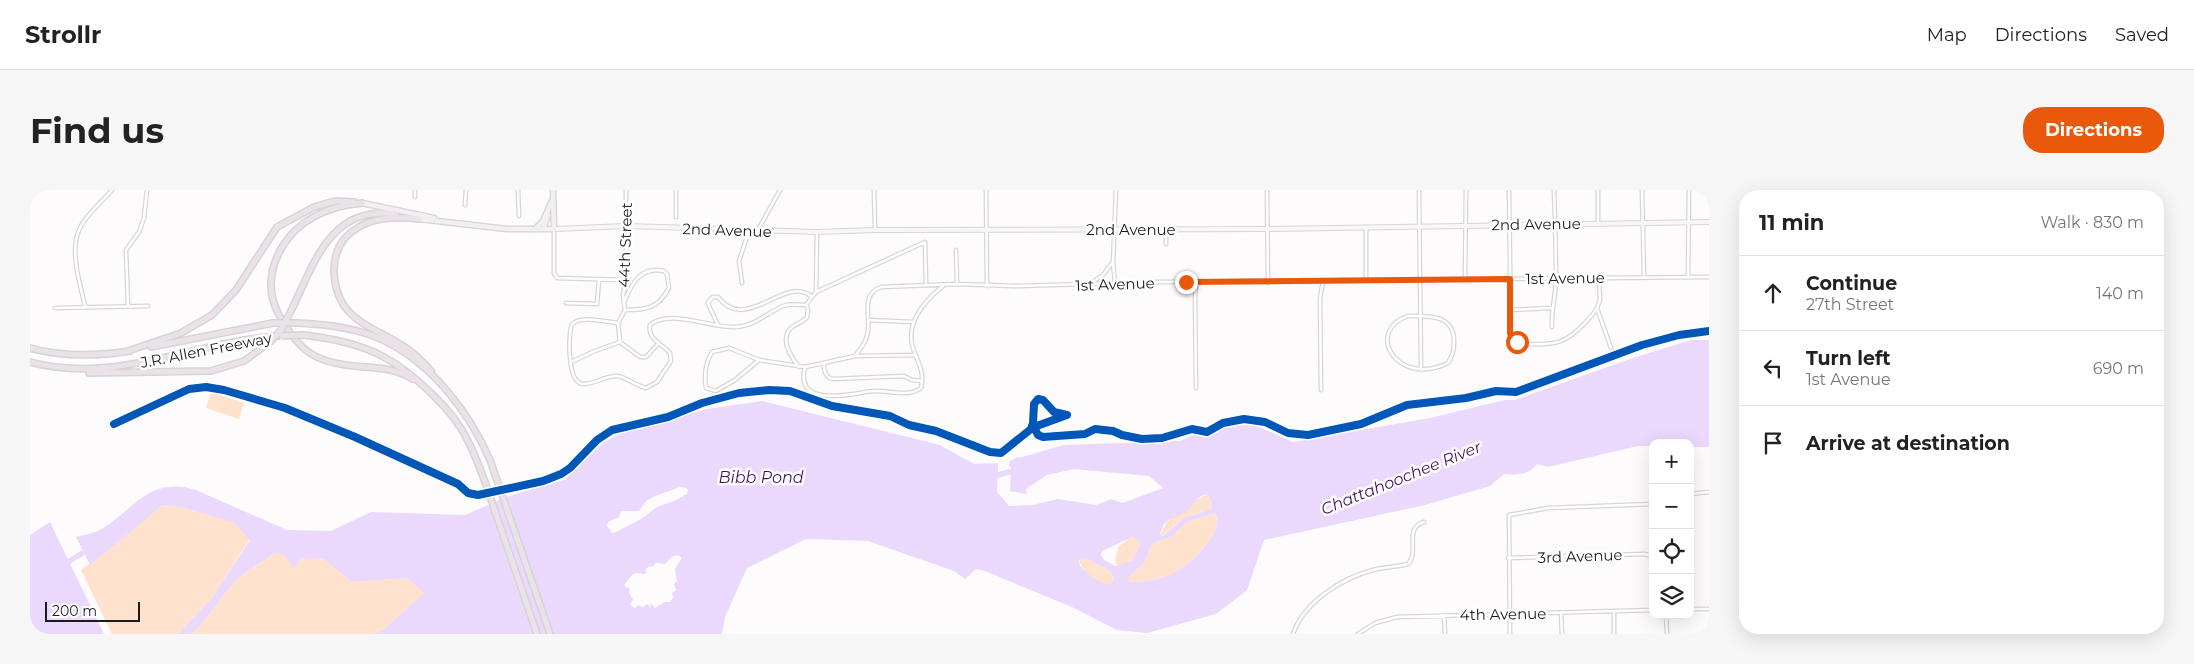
<!DOCTYPE html>
<html lang="en">
<head>
<meta charset="utf-8">
<style>
	:root { --surface:#fff; --page:#f6f6f6; --text:#222; --muted:#767676; --line:#e0e0e0; --accent:#ea580c }
	body { margin:0; font-family:Montserrat,sans-serif; background:var(--page); color:var(--text) }
	.controls { position:absolute; right:15px; bottom:15px; display:grid; overflow:hidden; border-radius:10px; box-shadow:0 5px 20px #0002 }
	.controls button { width:45px; height:45px; display:grid; place-items:center; padding:0; border:0; border-bottom:1px solid var(--line); background:var(--surface); color:var(--text); font:25px sans-serif }
	.scale { position:absolute; left:15px; bottom:12px; width:95px; box-sizing:border-box; padding-left:5px; border:2px solid #1d1a1b; border-top:0; font-size:14px; line-height:18px; white-space:nowrap; color:#1d1a1b; -webkit-text-stroke:4px #fff; paint-order:stroke }
	.stop { position:absolute; width:15px; height:15px; margin:-11px; border:4px solid #ea580c; border-radius:50%; background:#fff }
	.stop.end { background:#ea580c; border-color:#fff; box-shadow:0 1px 5px #0008 }
	.list { margin:0; padding:0; list-style:none }
	h2 { display:flex; justify-content:space-between; align-items:center; height:65px; margin:0; padding:0 20px; font-size:21px }
	h2 small { font-size:16px; font-weight:400; color:var(--muted) }
	.list li { display:grid; grid-template-columns:32px 1fr auto; gap:15px; align-items:center; box-sizing:border-box; height:75px; padding:0 20px; border-top:1px solid var(--line) }
	.list b { display:block; font-size:19px; white-space:nowrap }
	.list p { margin:0; font-size:16px; white-space:nowrap; color:var(--muted) }
	.list em { font-size:16px; font-style:normal; color:var(--muted) }
	.icon { flex:none; width:28px; height:28px; fill:none; stroke:currentColor; stroke-width:2; stroke-linecap:round; stroke-linejoin:round }
	.map { position:relative; flex:none; width:1679px; height:444px; overflow:hidden; border-radius:20px }
	header { display:flex; align-items:center; gap:30px; box-sizing:border-box; height:70px; padding:0 25px; background:var(--surface); border-bottom:1px solid var(--line) }
	header strong { font-size:24px }
	nav { display:flex; gap:28px; margin-inline-start:auto; font-size:18px }
	.intro { display:flex; align-items:center; justify-content:space-between; box-sizing:border-box; height:120px; padding:0 30px }
	h1 { margin:0; font-size:35px }
	.button { padding:12px 22px; border-radius:20px; background:var(--accent); color:#fff; font-size:18px; font-weight:700 }
	main { display:flex; gap:30px; padding:0 30px }
	aside { flex:1; background:var(--surface); border-radius:20px; box-shadow:0 5px 20px #0002 }
	.map>svg:first-child { display:block }
	.green { fill:#fee2cd }
	.water { fill:#ebd8fd; fill-rule:evenodd }
	.lines { fill:none; stroke-linecap:round; stroke-linejoin:round }
	.river { stroke:#ebd8fd; stroke-width:5.5 }
	.street-casing { stroke:#d8d5d6; stroke-width:5 }
	.secondary-casing { stroke:#d8d5d6; stroke-width:6 }
	.primary-casing { stroke:#d6d4d5; stroke-width:7 }
	.highway-casing { stroke:#d6d4d5; stroke-width:8 }
	.street { stroke:#fffeff; stroke-width:2.5 }
	.secondary { stroke:#f9f6f8; stroke-width:4 }
	.primary { stroke:#f2eef1; stroke-width:4.5 }
	.highway { stroke:#eae2e8; stroke-width:5 }
	.highway-bridge-casing { stroke:#d6d4d5; stroke-width:8; stroke-linecap:butt }
	.highway-bridge { stroke:#eae2e8; stroke-width:5 }
	.cycleway-casing { stroke:#fff; stroke-width:11 }
	.cycleway { stroke:#0057b8; stroke-width:8 }
	.route { stroke:#ea580c; stroke-width:6 }
	.labels { text-anchor:middle; dominant-baseline:central; stroke-width:5; stroke-linejoin:round; paint-order:stroke }
	.street-label { font-size:15px; fill:#1d1a1b; stroke:#fff }
	.water-label { font-size:16px; font-style:italic; fill:#40155e; stroke:#fff }
</style>
</head>
<body>
<header>
<strong>Strollr</strong>
<nav><a>Map</a><a>Directions</a><a>Saved</a></nav>
</header>
<div class="intro"><h1>Find us</h1><a class="button">Directions</a></div>
<main>
<div class="map">
<svg width="1679" height="444" viewBox="0 0 1679 444">
	<rect width="100%" height="100%" fill="#fdfbfc"/>
	<path class="green" d="M 181,202 L 214,213 L 209,229 L 176,218 Z
		M 1177,304 L 1182,312 L 1181,319 C 1169,323 1159,325 1148,333 C 1142,337 1138,342 1132,346 L 1130,345 L 1137,332 L 1145,325 L 1154,323 L 1166,310 Z
		M 133,315 L 151,317 L 203,332 L 220,349 L 182,408 L 148,444 L 82,444 L 51,380 Z
		M 1185,323 C 1196,342 1160,375 1143,383 C 1130,389 1112,394 1098,391 L 1100,386 L 1114,373 L 1122,354 L 1143,346 L 1157,332 Z
		M 1102,347 L 1110,351 C 1109,364 1101,376 1087,375 L 1085,370 L 1088,357 L 1099,348 Z
		M 244,363 L 293,369 L 322,392 L 377,388 L 394,403 L 353,440 L 342,444 L 161,444 C 178,430 187,412 201,396 C 213,381 230,375 244,363 Z
		M 1056,368 L 1080,381 L 1084,389 L 1081,394 C 1068,395 1051,382 1049,369 Z"/>
	<path class="water" d="M 1661,150 L 1679,150 L 1679,257 L 1660,257 L 1660,253 L 1623,253 L 1623,256 L 1608,256 L 1518,277 L 1507,274 C 1499,285 1487,285 1474,284 L 1460,296 L 1395,315 L 1234,350 L 1217,400 L 1186,424 L 1117,443 L 1087,440 L 1044,418 L 955,381 L 946,379 L 935,389 L 924,381 L 838,351 L 776,349 L 717,378 L 695,427 L 692,444 L 342,444 L 353,440 L 394,403 L 377,388 L 322,392 L 293,369 L 272,368 L 264,378 L 254,365 L 244,363 C 230,375 213,381 201,396 C 187,412 178,430 161,444 L 148,444 L 182,408 L 220,350 L 204,333 L 151,317 L 133,315 L 60,375 L 46,347 C 54,345 65,343 72,339 C 106,317 120,286 166,300 L 257,340 L 301,341 L 341,322 L 435,325 L 479,306 L 534,290 L 574,252 L 596,241 L 677,219 L 732,211 L 910,255 L 944,274 L 968,273 L 967,302 L 979,316 L 1003,315 L 1028,309 L 1066,315 L 1081,309 L 1093,313 L 1133,298 L 1119,286 L 1044,279 L 1017,285 L 996,299 L 997,304 L 980,301 L 981,277 L 979,277 L 979,272 L 987,267 L 989,268 L 1034,255 L 1150,251 L 1168,243 L 1182,242 L 1188,237 L 1218,232 L 1263,252 L 1400,228 L 1475,210 L 1485,210 L 1603,168 ZM 650,297 L 656,298 L 658,300 L 657,304 L 644,311 L 627,317 L 611,329 L 586,342 L 582,343 L 577,336 L 578,332 L 589,327 L 591,321 L 609,321 L 616,311 L 623,307 ZM 1177,304 L 1182,312 L 1181,319 L 1154,328 L 1133,346 L 1130,345 C 1135,325 1144,330 1156,322 C 1164,315 1166,306 1177,304 ZM 1185,323 C 1196,342 1160,375 1143,383 C 1130,389 1113,394 1098,391 L 1100,386 L 1114,373 L 1122,354 L 1143,346 L 1157,332 ZM 1102,347 L 1110,351 L 1109,358 L 1101,371 L 1085,376 L 1074,370 L 1071,365 L 1072,361 ZM 648,365 L 652,368 L 645,379 L 647,391 L 644,394 L 646,400 L 642,403 L 643,407 L 640,412 L 634,412 L 625,418 L 621,413 L 620,418 L 618,414 L 612,417 L 609,415 L 604,418 L 600,414 L 603,410 L 599,402 L 600,399 L 594,396 C 596,391 603,383 607,383 C 610,383 612,384 615,384 L 617,382 L 615,380 L 619,376 L 622,377 L 626,373 L 635,374 L 643,366 ZM 1056,368 L 1080,381 L 1084,389 L 1081,394 C 1069,395 1058,384 1050,376 L 1049,369 Z
		M 20,332 L 74,444 L 0,444 L 0,345 Z"/>
	<g class="lines">
		<path class="river" d="M 961,287 L 986,280
			M 33,375 L 59,359"/>
		<g class="street-casing">
			<path id="street" d="M 385,0 L 385,7
				M 488,0 L 489,26
				M 844,0 L 845,40
				M 956,0 L 957,96
				M 1237,0 L 1238,93
				M 1389,0 L 1391,180
				M 1479,0 L 1481,148 C 1485,154 1492,153 1499,154 C 1526,155 1536,153 1555,133 C 1559,128 1564,124 1567,118
				M 1568,0 L 1568,34
				M 1612,0 L 1614,87
				M 435,15 L 436,0
				M 646,27 L 646,0
				M 1336,37 L 1336,90
				M 524,39 L 524,83 L 527,88 L 596,90
				M 728,40 L 750,0
				M 1136,54 L 1136,39
				M 926,60 L 927,94
				M 1569,87 L 1570,110 L 1567,118 L 1581,158
				M 1658,87 L 1659,0
				M 1435,89 L 1436,0
				M 712,93 L 709,71 L 719,41
				M 1061,93 L 1073,85 L 1082,73
				M 1085,93 L 1083,73 L 1086,0
				M 786,102 L 787,42
				M 595,110 C 602,93 611,76 634,81 L 637,84 L 639,98 C 628,119 615,120 595,120
				M 536,113 L 567,114 L 569,90
				M 776,115 L 786,102 L 895,52 L 896,94
				M 55,116 C 50,93 38,58 51,36 C 58,23 72,12 82,0
				M 98,116 L 96,60 L 109,42 L 114,28 L 117,0
				M 25,118 L 118,116
				M 595,120 L 593,105 L 596,90 L 596,0
				M 595,120 L 588,133 L 590,152 L 610,167 L 616,167 L 628,154
				M 1480,120 L 1521,118
				M 1378,126 C 1398,126 1423,124 1424,150 C 1424,160 1423,165 1418,173 C 1367,198 1334,141 1378,126 Z
				M 838,130 L 883,132
				M 588,133 C 575,132 552,125 542,134 C 538,145 537,193 553,194 C 565,194 575,186 587,186 C 597,187 606,196 616,198 L 627,192 L 641,171 L 640,163 C 632,154 617,149 620,135 C 641,118 681,139 707,137 C 728,135 738,121 756,115 C 762,114 770,115 776,115
				M 688,135 L 679,116 L 678,112 L 683,107 L 688,107 C 717,145 755,83 782,107
				M 1522,137 C 1521,120 1526,105 1526,87 C 1526,58 1525,29 1524,0
				M 699,158 L 729,170 L 705,190 L 686,201 L 676,198 C 674,185 675,173 682,162 Z
				M 825,166 C 831,158 837,151 838,141 C 840,124 831,104 851,97 L 927,94 L 985,96 L 1128,92 L 1679,87
				M 729,170 L 775,177 L 825,166 L 886,165
				M 541,172 L 565,161 L 590,152
				M 794,173 C 793,180 796,188 803,189 L 874,186 L 882,190 L 892,191
				M 769,177 C 761,167 750,151 760,139 C 765,133 773,133 777,127 L 778,119 L 776,115
				M 775,177 C 764,220 823,203 843,201 C 859,200 878,208 891,198 C 895,182 888,173 883,158 C 875,133 895,110 913,96
				M 1166,198 L 1165,108 L 1166,93
				M 1291,200 L 1290,109 L 1293,91
				M 1660,304 L 1679,302
				M 1478,368 L 1614,364 L 1623,366
				M 1660,419 L 1679,419
				M 1584,421 L 1584,444
				M 1531,423 L 1532,444
				M 1414,425 L 1415,444
				M 1636,425 L 1637,444
				M 1263,444 C 1274,412 1312,388 1343,380 C 1355,377 1367,377 1378,374 C 1390,362 1373,338 1394,332
				M 1328,444 L 1345,433 L 1367,427 L 1623,420
				M 1480,444 L 1479,325 L 1518,318 L 1623,314"/>
		</g>
		<g class="secondary-casing">
			<path id="secondary" d="M 524,39 L 597,36 L 787,42 L 845,40 L 1238,39 L 1679,32"/>
		</g>
		<g class="primary-casing">
			<path id="primary" d="M 332,13 L 404,28
				M 389,29 L 477,39 L 524,39 L 523,0
				M 505,39 L 513,31 L 522,11
				M 513,39 L 518,25"/>
		</g>
		<g class="highway-casing">
			<path id="highway" d="M 332,13 C 299,16 270,28 252,57 C 240,78 237,101 248,123 C 270,165 289,174 335,177 C 353,178 368,180 383,189
				M 389,29 C 361,26 334,27 314,49 C 307,58 304,70 304,81 C 306,130 339,134 373,156 C 383,162 393,172 401,181
				M 261,121 C 284,74 300,15 366,24
				M 266,133 C 294,134 329,138 355,151 C 403,175 439,222 460,270 L 520,444
				M 274,145 C 331,152 361,164 402,204 C 417,218 431,235 440,255 C 452,280 460,307 469,333 C 482,370 494,407 507,444
				M 121,157 L 243,133
				M 0,158 C 32,167 68,166 100,161
				M 98,161 L 151,143 L 182,125 L 206,100 L 247,37 L 284,17 L 305,11 L 324,12
				M 0,172 C 86,195 162,152 248,146
				M 59,183 L 181,181 L 214,171 L 240,152"/>
		</g>
		<use href="#street" class="street"/>
		<use href="#secondary" class="secondary"/>
		<use href="#primary" class="primary"/>
		<use href="#highway" class="highway"/>
		<g class="highway-bridge-casing">
			<path id="highway-bridge" d="M 243,133 L 266,133
				M 252,146 L 274,145
				M 240,152 L 251,140 L 261,121"/>
		</g>
		<use href="#highway-bridge" class="highway-bridge"/>
		<g class="cycleway-casing">
			<path id="cycleway" d="M 84,234 L 159,199 L 176,197 L 194,200 L 255,218 L 325,247 L 428,294 L 438,303 L 448,305 L 513,291 L 531,284 L 540,278 L 567,250 L 582,240 L 638,227 L 672,213 L 709,203 L 739,200 L 760,201 L 802,216 L 860,226 L 879,235 L 906,241 L 960,262 L 971,263 L 1001,239 L 1003,233 L 1004,214 L 1008,209 L 1013,210 L 1024,222 L 1037,225 L 1004,237 L 1008,245 L 1013,247 L 1055,244 L 1065,239 L 1083,241 L 1092,245 L 1112,249 L 1132,248 L 1162,239 L 1177,242 L 1193,233 L 1214,229 L 1235,232 L 1258,243 L 1278,245 L 1331,234 L 1377,215 L 1436,208 L 1466,201 L 1486,202 L 1612,155 L 1649,145 L 1679,141"/>
		</g>
		<use href="#cycleway" class="cycleway"/>
	</g>
	<g class="lines">
		<path class="route" d="M 1156,92 L 1480,89 L 1480,143 L 1481,148 L 1487,152"/>
	</g>
	<g class="labels">
		<g class="street-label">
			<text transform="translate(1506 34) rotate(-1)">2nd Avenue</text>
			<text x="1101" y="39">2nd Avenue</text>
			<text transform="translate(697 40) rotate(2)">2nd Avenue</text>
			<text transform="translate(595 55) rotate(-88)">44th Street</text>
			<text transform="translate(1535 88) rotate(-1)">1st Avenue</text>
			<text transform="translate(1085 94) rotate(-2)">1st Avenue</text>
			<text transform="translate(176 160) rotate(-11)">J.R. Allen Freeway</text>
			<text transform="translate(1550 366) rotate(-2)">3rd Avenue</text>
			<text transform="translate(1473 424) rotate(-1)">4th Avenue</text>
		</g>
		<g class="water-label">
			<text x="731" y="287">Bibb Pond</text>
			<text transform="translate(1371 288) rotate(-22)">Chattahoochee River</text>
		</g>
	</g>
</svg>
<div class="controls">
<button>+</button>
<button>−</button>
<button><svg class="icon" aria-label="locate" viewBox="0 0 24 24"><circle cx="12" cy="12" r="6"/><path d="M12 2v4M12 18v4M2 12h4M18 12h4"/></svg></button>
<button><svg class="icon" aria-label="layers" viewBox="0 0 24 24"><path d="M12 4l9 5-9 5-9-5zM3 14l9 5 9-5"/></svg></button>
</div>
<div class="scale">200 m</div>
<div class="stop" style="left:1487px;top:152px"></div>
<div class="stop end" style="left:1156px;top:92px"></div>
</div>
<aside>
<h2>11 min<small>Walk · 830 m</small></h2>
<ul class="list">
<li><svg class="icon" aria-label="ahead" viewBox="0 0 24 24"><path d="M12 20V5M6 11l6-6 6 6"/></svg><div><b>Continue</b><p>27th Street</p></div><em>140 m</em></li>
<li><svg class="icon" aria-label="left" viewBox="0 0 24 24"><path d="M17 20v-9H6M10 6l-5 5 5 5"/></svg><div><b>Turn left</b><p>1st Avenue</p></div><em>690 m</em></li>
<li><svg class="icon" aria-label="arrive" viewBox="0 0 24 24"><path d="M6 21V4h12l-3 4 3 4H6"/></svg><div><b>Arrive at destination</b></div></li>
</ul>
</aside>
</main>
</body>
</html>
